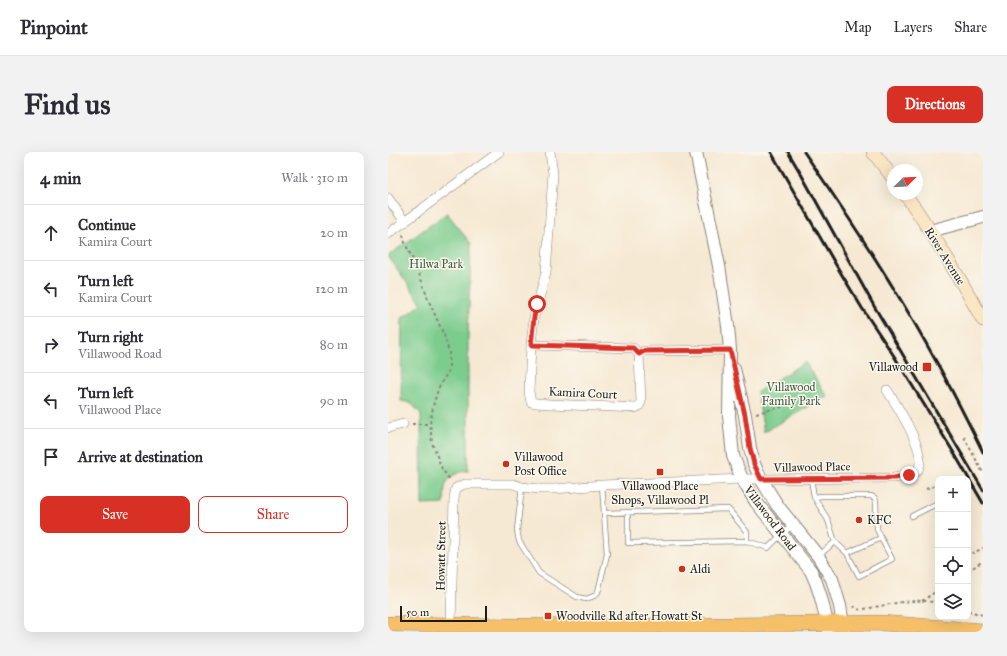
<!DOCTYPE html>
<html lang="en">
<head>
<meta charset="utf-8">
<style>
	:root { --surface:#fff; --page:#f2f2f3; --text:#2b2b33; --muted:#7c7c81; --line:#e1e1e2; --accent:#d93025 }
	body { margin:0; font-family:"IM FELL Great Primer",serif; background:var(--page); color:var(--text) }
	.controls { position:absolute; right:12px; bottom:12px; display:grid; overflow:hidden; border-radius:8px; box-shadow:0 4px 16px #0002 }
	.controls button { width:36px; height:36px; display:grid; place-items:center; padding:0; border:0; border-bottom:1px solid var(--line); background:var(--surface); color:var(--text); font:20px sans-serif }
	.compass { position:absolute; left:499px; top:12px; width:36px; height:36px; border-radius:50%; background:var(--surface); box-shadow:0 4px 16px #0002; rotate:66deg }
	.scale { position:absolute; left:12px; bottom:10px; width:87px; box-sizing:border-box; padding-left:4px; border:2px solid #1c1c1c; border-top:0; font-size:11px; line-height:14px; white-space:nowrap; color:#1c1c1c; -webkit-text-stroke:3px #fbf7ec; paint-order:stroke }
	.stop { position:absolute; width:12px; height:12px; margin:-9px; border:3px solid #d93025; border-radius:50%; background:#fff }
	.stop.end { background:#d93025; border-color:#fff; box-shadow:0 1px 4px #0008 }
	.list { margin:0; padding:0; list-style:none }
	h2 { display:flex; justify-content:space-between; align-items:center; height:52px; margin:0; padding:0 16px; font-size:17px }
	h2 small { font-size:13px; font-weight:400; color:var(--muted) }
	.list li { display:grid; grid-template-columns:26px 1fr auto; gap:12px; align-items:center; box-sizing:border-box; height:56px; padding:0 16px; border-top:1px solid var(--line) }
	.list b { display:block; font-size:15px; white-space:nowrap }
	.list p { margin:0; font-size:13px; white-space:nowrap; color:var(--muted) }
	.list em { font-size:13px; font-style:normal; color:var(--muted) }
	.actions { display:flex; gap:8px; padding:12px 16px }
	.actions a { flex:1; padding:9px 0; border:1px solid var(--accent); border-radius:8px; text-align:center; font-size:14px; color:var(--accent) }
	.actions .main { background:var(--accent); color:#fff }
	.icon { flex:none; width:22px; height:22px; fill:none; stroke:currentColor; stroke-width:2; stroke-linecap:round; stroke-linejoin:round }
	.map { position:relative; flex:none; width:595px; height:480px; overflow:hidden; border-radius:8px }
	header { display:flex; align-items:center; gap:24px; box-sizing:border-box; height:56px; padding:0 20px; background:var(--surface); border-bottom:1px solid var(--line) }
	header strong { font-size:19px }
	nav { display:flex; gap:22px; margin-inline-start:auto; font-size:14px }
	.intro { display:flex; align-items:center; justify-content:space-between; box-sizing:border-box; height:96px; padding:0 24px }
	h1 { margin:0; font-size:28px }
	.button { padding:10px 18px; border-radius:8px; background:var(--accent); color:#fff; font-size:14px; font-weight:700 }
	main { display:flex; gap:24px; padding:0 24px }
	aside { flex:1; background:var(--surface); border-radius:8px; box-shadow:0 4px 16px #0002 }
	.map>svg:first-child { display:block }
	.green { fill:#7bcc8e; stroke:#4c7455 }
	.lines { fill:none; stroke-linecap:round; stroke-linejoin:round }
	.service-casing { stroke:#898278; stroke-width:6 }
	.minor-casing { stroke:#898278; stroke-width:10 }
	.tertiary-casing { stroke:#898278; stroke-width:14 }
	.secondary-casing { stroke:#898278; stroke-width:14 }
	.primary-casing { stroke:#898278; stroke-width:16 }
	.path { stroke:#898278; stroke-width:2; stroke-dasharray:3 3; stroke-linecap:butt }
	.service { stroke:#fff; stroke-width:4.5 }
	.minor { stroke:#fff; stroke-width:9 }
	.tertiary { stroke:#fff; stroke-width:12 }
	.secondary { stroke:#fbe6c4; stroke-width:13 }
	.primary { stroke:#f6c06b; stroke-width:15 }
	.rail { stroke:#1c1c1c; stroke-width:3 }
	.route { stroke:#d93025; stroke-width:5 }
	.poi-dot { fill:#c8321e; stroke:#fbf7ec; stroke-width:1.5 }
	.labels { text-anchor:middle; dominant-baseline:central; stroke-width:3; stroke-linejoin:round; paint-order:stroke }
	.street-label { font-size:12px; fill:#1c1c1c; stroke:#fbf7ec }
	.park-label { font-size:12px; fill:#3d5a44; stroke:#fbf7ec }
	.poi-label { font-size:12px; fill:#1c1c1c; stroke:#fbf7ec; text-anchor:start }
</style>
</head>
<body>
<header>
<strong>Pinpoint</strong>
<nav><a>Map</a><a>Layers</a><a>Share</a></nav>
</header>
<div class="intro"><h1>Find us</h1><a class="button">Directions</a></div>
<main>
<aside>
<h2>4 min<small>Walk · 310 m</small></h2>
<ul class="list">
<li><svg class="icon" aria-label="ahead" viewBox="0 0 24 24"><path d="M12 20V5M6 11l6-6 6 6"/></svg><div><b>Continue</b><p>Kamira Court</p></div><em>20 m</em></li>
<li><svg class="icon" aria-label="left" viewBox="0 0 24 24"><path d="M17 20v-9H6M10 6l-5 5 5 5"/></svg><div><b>Turn left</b><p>Kamira Court</p></div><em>120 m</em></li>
<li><svg class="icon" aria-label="right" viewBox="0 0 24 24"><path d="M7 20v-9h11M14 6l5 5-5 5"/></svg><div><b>Turn right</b><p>Villawood Road</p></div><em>80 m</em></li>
<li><svg class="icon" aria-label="left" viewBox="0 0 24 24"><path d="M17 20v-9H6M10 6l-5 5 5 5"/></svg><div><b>Turn left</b><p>Villawood Place</p></div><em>90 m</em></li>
<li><svg class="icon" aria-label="arrive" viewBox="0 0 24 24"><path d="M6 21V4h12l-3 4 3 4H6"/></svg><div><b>Arrive at destination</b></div></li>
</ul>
<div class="actions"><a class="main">Save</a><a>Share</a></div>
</aside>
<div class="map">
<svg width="595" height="480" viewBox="0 0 595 480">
	<rect width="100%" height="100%" fill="#fbf7ec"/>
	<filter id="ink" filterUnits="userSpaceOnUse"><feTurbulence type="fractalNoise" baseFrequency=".025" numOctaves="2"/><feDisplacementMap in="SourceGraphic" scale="8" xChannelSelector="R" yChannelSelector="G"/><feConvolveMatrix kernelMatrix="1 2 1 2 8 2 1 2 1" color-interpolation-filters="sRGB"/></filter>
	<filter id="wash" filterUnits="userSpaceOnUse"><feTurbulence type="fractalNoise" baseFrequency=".012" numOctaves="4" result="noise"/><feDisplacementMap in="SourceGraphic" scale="16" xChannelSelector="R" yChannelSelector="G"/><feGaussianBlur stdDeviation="0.9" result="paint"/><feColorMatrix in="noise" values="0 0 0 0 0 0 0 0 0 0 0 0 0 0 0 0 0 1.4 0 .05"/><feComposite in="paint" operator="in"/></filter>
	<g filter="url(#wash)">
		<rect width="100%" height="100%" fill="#f6e9d3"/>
		<path class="green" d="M 59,61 L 83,92 L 80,185 L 80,319 C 72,319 62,323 58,332 C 56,336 57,347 56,352 L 34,353 L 33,262 L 23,251 L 13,249 L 14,166 L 34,152 L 0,104 Z
			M 417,210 L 439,244 L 376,280 L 369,240 Z"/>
	</g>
	<g filter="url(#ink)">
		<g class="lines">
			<g class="service-casing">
				<path id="service" d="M 423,327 L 426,345 L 440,368 L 447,390 L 459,401 L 493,386 L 504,407 L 471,424 L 459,401
					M 134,335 L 129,378 L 131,389 L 151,421 L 189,445 L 198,447 L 206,444 L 210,440 L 219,402 L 214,333
					M 426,345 L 434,344 L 483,344 L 487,346 L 488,350 L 489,377 L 493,386
					M 217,361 L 340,357 L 359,380 L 359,389 L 380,396 L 393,383 L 405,373
					M 240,361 L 240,391 L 359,389
					M 524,364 L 550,351
					M 430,404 L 447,390"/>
			</g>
			<g class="minor-casing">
				<path id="minor" d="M 162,0 L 165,22 L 158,121 L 146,165 L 143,193 L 141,240 L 143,250 L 148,251 L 162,252 L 247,256 L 251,254 L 253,250 L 251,202 L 256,199 L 342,198
					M 0,46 L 17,70
					M 0,82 L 111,0
					M 143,193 L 245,196 L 251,202
					M 0,276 L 15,272
					M 63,473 L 66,346 L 68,336 L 77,332 L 125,332 L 134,335 L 151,337 L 166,337 L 214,333 L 354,327 L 506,326 C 512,325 524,324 529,319 C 542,304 508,252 499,238"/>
			</g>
			<g class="tertiary-casing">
				<path id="tertiary" d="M 308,0 L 331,114 L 340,174 L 342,198 L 341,264 L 345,304 L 354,327 L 368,350 L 423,419 C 433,439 436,459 441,480
					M 542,79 L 595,65
					M 346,217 L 357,263 L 362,296 L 366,312 L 373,327 L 389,353 L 430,404 L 444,427 L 452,454 L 456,480"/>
			</g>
			<g class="secondary-casing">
				<path id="secondary" d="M 485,0 L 505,26
					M 517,42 C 546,82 571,125 595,168"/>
			</g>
			<g class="primary-casing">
				<path id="primary" d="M 0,472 L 194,475 L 494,471 L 595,479"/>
			</g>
			<path class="path" d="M 15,83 L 17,91 L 29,116 L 40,147 L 56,183 L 61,200 L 61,218 L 51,235 L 46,250 L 42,272 L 44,291 L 54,317 L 63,329
				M 368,261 L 398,254
				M 24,272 L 42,272
				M 576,285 L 595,321
				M 538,337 L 549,333
				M 580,395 L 585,401 L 595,396
				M 580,419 L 595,409
				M 534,449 L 550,438
				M 465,454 L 472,458
				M 476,457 C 500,453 526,445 550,451
				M 580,459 L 595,463"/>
			<use href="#service" class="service"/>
			<use href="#minor" class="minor"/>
			<use href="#tertiary" class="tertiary"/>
			<use href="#secondary" class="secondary"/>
			<use href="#primary" class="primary"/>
			<path class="rail" d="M 383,0 L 448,113 L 474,156 L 506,204 L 566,301 L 595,351
				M 400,0 L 413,22 L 486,154 L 595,338
				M 416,0 C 447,45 478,91 506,137 C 539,190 568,245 595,300"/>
		</g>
	</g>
	<g class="lines" filter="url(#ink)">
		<path class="route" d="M 149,152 L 146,165 L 143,193 L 245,196 L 251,202 L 256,199 L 342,198 L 357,263 L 362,296 L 366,312 L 373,327 L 506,326 L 521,323"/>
	</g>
	<g class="poi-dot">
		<rect x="534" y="210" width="10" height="10" rx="2"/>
		<circle cx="118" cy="312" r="4"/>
		<rect x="268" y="316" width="8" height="8" rx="2"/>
		<circle cx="471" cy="368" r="4"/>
		<circle cx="294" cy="417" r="4"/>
		<rect x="156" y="460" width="8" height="8" rx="2"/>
	</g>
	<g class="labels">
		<g class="street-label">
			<text transform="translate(557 104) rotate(58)">River Avenue</text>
			<text transform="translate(195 241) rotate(3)">Kamira Court</text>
			<text transform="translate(424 315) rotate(-1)">Villawood Place</text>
			<text transform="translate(382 366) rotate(53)">Villawood Road</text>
			<text transform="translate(53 404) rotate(-89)">Howatt Street</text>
		</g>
		<g class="park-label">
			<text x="48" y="112">Hilwa Park</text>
			<text x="403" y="235">Villawood<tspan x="403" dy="14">Family Park</tspan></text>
		</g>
		<g class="poi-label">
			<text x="530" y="215" text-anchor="end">Villawood</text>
			<text x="126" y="305">Villawood<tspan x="126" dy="14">Post Office</tspan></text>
			<text x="272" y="334" text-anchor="middle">Villawood Place<tspan x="272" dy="14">Shops, Villawood Pl</tspan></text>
			<text x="479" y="368">KFC</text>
			<text x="302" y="417">Aldi</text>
			<text x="168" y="464">Woodville Rd after Howatt St</text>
		</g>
	</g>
</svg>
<div class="controls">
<button>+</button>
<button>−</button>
<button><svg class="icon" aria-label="locate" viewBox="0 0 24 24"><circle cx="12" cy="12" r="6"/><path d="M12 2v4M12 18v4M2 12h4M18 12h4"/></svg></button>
<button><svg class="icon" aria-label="layers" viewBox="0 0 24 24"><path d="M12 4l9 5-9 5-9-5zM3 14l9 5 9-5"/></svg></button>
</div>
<svg class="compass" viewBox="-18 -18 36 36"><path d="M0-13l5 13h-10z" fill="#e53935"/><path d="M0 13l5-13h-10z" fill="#7c7c81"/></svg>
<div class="scale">50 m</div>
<div class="stop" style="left:149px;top:152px"></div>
<div class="stop end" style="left:521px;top:323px"></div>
</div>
</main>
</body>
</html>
